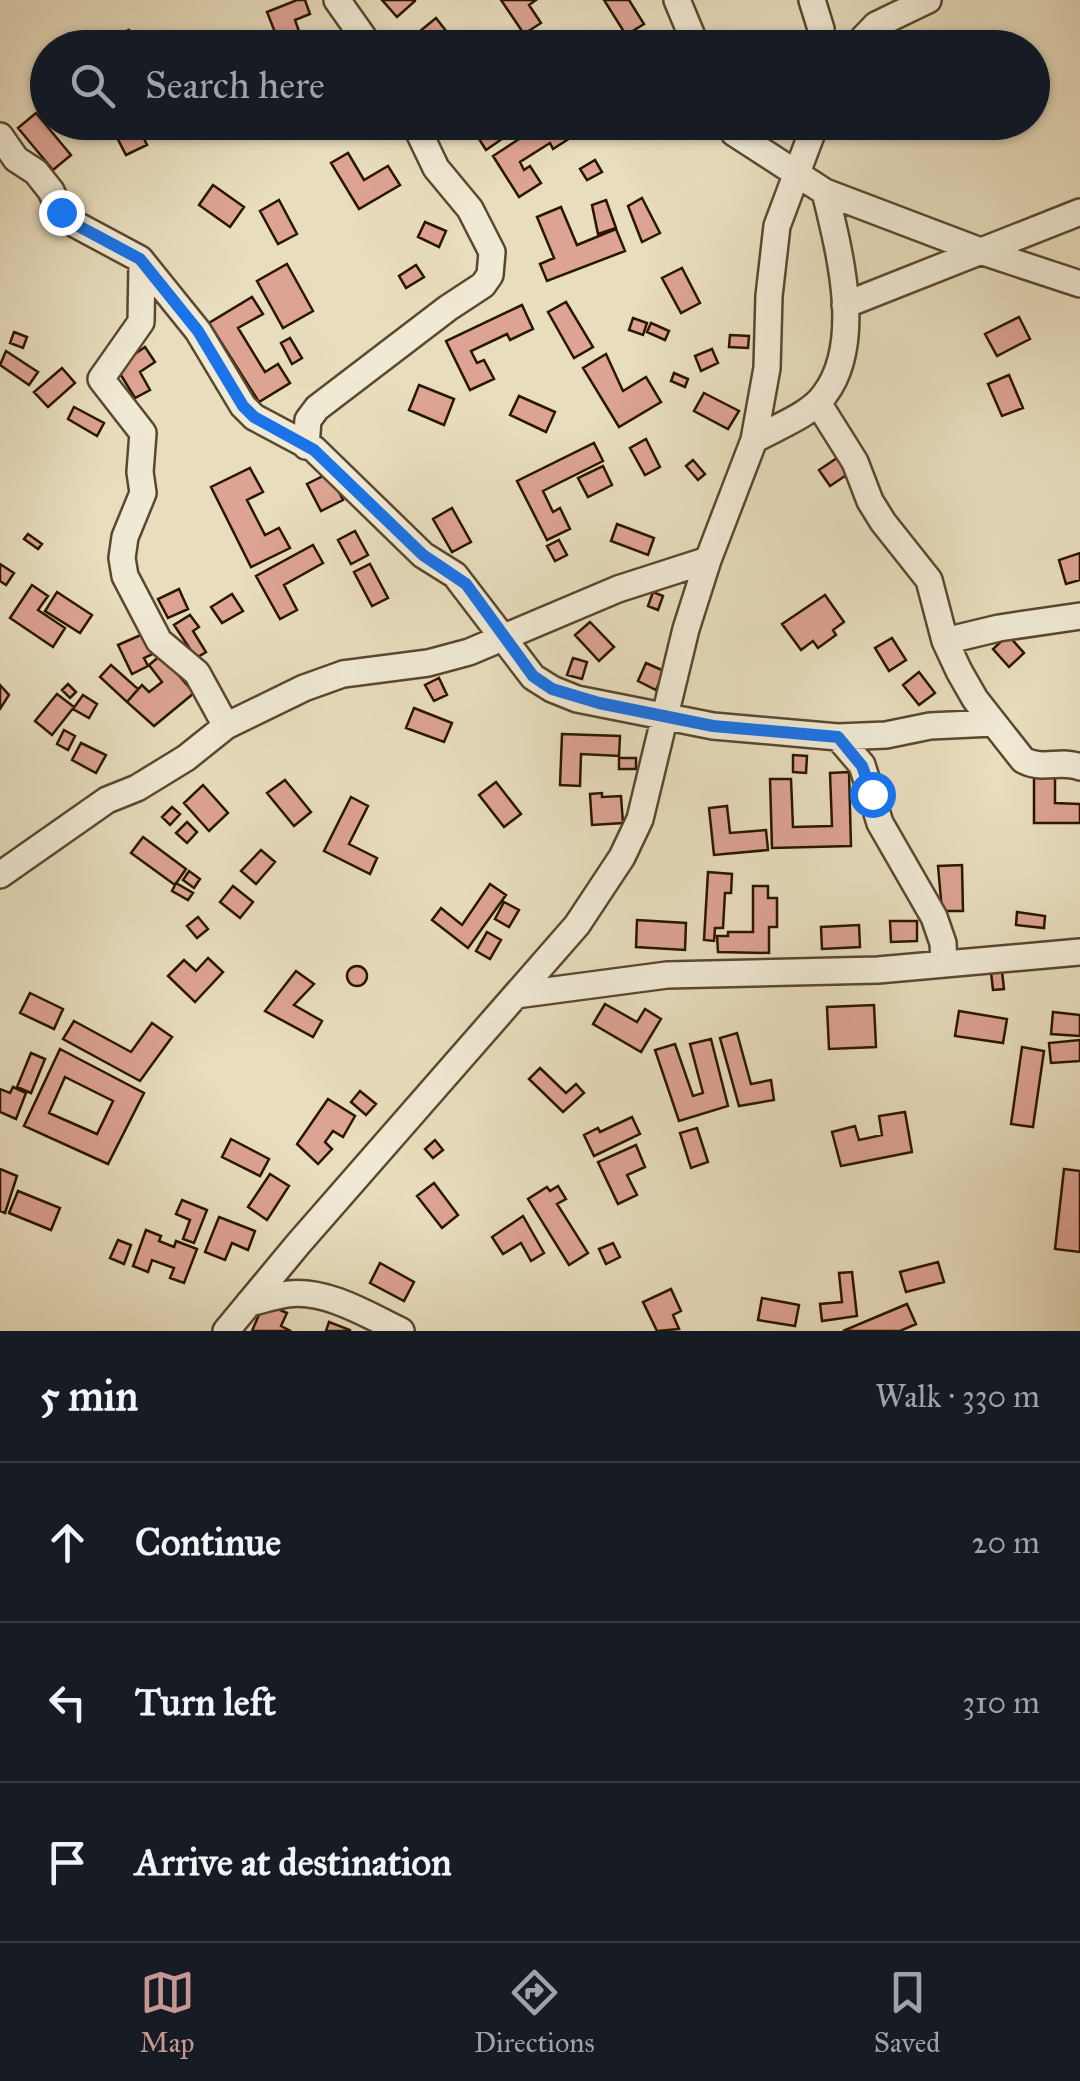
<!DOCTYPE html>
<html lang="en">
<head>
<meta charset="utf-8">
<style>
	:root { --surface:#171b24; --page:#242831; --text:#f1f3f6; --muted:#9ea1a6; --line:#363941; --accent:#c59692 }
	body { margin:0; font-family:"IM FELL Great Primer",serif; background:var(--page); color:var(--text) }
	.stop { position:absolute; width:30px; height:30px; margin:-22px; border:8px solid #1a73e8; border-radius:50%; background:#fff }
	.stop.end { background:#1a73e8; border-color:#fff; box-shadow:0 2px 10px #0008 }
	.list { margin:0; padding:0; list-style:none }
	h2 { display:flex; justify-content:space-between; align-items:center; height:130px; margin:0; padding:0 40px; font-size:42px }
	h2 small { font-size:32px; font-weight:400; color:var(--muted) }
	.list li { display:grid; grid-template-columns:65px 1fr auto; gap:30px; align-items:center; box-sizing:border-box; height:160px; padding:0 40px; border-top:2px solid var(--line) }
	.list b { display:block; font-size:38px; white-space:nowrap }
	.list em { font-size:32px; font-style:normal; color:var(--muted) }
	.icon { flex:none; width:55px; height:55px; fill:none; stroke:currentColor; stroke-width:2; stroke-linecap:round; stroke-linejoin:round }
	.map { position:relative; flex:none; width:1080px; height:1331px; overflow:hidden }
	.search { position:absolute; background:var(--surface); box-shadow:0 2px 8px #0004; left:30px; right:30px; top:30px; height:110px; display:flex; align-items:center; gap:25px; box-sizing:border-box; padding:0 35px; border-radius:55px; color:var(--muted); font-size:38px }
	.sheet { height:610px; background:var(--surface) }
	nav { display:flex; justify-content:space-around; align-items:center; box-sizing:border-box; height:140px; border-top:2px solid var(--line); background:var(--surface); font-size:28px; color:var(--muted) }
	nav a { display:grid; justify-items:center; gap:5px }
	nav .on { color:var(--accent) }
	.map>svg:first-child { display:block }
	.building { fill:#dda393; stroke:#291600; stroke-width:2.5; fill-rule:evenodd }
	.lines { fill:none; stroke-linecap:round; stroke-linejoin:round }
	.street-casing { stroke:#59482f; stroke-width:30 }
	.street { stroke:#f0e9d4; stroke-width:25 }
	.route { stroke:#1a73e8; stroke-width:12 }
</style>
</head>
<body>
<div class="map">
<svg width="1080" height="1331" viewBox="0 0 1080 1331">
	<rect width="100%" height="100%" fill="#e8ddbd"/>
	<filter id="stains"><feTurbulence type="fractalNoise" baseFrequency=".002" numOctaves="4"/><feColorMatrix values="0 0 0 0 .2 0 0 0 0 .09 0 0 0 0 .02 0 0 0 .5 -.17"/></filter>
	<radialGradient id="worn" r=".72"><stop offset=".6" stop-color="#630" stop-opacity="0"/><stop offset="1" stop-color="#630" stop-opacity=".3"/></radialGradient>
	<path class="building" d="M 297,0 L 305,0 L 310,14 L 295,20 L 301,37 L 280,45 L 267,12 Z
		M 382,0 L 415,0 L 415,1 L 397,17 Z
		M 501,0 L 536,0 L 529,5 L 541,23 L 524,34 Z
		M 604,0 L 629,0 L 644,24 L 626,35 Z
		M 436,18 L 450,36 L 445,40 L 451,48 L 423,48 L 414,36 Z
		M 129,30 L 136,47 L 80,48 L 78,43 L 94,37 L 96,44 Z
		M 36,113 L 71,155 L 53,170 L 18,128 Z
		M 113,122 L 136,122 L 147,145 L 126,155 L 110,124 Z
		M 481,122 L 491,122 L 502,139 L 486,150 L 474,131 Z
		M 545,122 L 560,122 L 570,138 L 553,149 L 550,143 L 520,162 L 524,170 L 530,166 L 541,183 L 519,197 L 493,156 Z
		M 348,153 L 364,180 L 388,166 L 400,185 L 359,209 L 331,163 Z
		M 595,160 L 602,172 L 587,180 L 580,169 Z
		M 213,185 L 244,207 L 230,227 L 199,205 Z
		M 642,198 L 660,233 L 642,242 L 628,206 Z
		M 279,200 L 297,234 L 278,244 L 260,211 Z
		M 606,200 L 616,228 L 598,234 L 592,205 Z
		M 561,207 L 577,245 L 616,229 L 625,251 L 547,281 L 540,264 L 554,258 L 537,217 Z
		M 425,222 L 446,231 L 439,247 L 418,237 Z
		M 287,264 L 313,311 L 283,328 L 257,281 Z
		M 416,265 L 424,277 L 406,288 L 399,276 Z
		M 682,268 L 700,303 L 681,313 L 662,278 Z
		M 252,297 L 263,314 L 238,328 L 265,372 L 278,364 L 290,383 L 259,402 L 209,323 Z
		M 566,302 L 593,347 L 574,358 L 548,312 Z
		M 522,305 L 533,329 L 510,340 L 507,334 L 471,351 L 477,363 L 484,360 L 494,379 L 470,390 L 446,341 Z
		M 1019,317 L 1030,339 L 997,356 L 985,334 Z
		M 633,318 L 647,323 L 643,335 L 629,330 Z
		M 651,323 L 669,331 L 665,340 L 647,332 Z
		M 14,332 L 27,337 L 23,348 L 10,343 Z
		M 730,335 L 749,336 L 748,348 L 729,347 Z
		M 290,338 L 302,358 L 292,364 L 281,343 Z
		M 145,347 L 155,362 L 140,372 L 150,390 L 135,398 L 116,367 Z
		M 712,349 L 718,363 L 701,371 L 695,356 Z
		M 6,351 L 38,372 L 29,385 L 0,365 Z
		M 606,354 L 623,391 L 646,377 L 661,402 L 619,427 L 583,368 Z
		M 62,368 L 75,383 L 48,407 L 34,392 Z
		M 674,373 L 688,379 L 685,387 L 671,381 Z
		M 1009,375 L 1023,408 L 1002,416 L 988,384 Z
		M 419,385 L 454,399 L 444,425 L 409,410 Z
		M 704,393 L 739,411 L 728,429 L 694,411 Z
		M 519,396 L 555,412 L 546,432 L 510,415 Z
		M 74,407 L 104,423 L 97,436 L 68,419 Z
		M 646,439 L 660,467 L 645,475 L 630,448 Z
		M 594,443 L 603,461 L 543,491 L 553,512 L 560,508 L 570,529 L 547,540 L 517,481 Z
		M 840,456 L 851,472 L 830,486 L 819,470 Z
		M 693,460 L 705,474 L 698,480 L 686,466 Z
		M 603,466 L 612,485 L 588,497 L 578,478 Z
		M 250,468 L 263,492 L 247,500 L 265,535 L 279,528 L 290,548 L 251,567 L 211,487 Z
		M 329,473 L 343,500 L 321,511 L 307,484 Z
		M 452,508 L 471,542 L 452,552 L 433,519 Z
		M 617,524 L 654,538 L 648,555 L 611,541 Z
		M 355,531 L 368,555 L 351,564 L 338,540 Z
		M 28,534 L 42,544 L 38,549 L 24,539 Z
		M 559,540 L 567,555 L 555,561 L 547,546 Z
		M 313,545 L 323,563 L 284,585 L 297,610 L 280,619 L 256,576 Z
		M 1080,553 L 1080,580 L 1066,584 L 1059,560 Z
		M 0,564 L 14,573 L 6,585 L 0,581 Z
		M 370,564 L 388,598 L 372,606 L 354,572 Z
		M 32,585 L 48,596 L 38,610 L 65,628 L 53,647 L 10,618 Z
		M 179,589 L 188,609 L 168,618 L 158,599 Z
		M 57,592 L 92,615 L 80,633 L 45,611 Z
		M 653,592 L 663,596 L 658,610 L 648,606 Z
		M 232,594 L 243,611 L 222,623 L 211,607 Z
		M 825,595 L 844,622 L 833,630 L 836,635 L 818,648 L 813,641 L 801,650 L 782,624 Z
		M 190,615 L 199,627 L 193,631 L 206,652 L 196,658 L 174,625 Z
		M 590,622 L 614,647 L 599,661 L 575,635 Z
		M 150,631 L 159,651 L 144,658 L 148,666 L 132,674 L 118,645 Z
		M 1008,635 L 1024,653 L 1009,667 L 993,649 Z
		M 892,638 L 906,660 L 889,671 L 875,648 Z
		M 161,655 L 194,693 L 154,726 L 127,702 L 142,685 L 149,692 L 162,682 L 149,665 Z
		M 573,658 L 587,662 L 582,679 L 567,675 Z
		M 646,663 L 664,671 L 656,690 L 638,681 Z
		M 111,665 L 138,689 L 127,702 L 100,677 Z
		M 919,672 L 935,693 L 919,705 L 903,685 Z
		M 439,678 L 447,695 L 434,701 L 425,685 Z
		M 68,684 L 76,692 L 70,698 L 62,690 Z
		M 0,685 L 9,695 L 0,709 Z
		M 57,694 L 74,707 L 52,735 L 35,721 Z
		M 83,695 L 97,704 L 89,718 L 73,709 Z
		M 414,708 L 452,723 L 444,742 L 406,728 Z
		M 64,730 L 75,736 L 68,750 L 57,744 Z
		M 562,734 L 620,736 L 619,756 L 581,754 L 580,786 L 560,785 Z
		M 81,743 L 106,755 L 96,773 L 72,760 Z
		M 793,755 L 807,756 L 806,773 L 793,772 Z
		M 619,758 L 636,758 L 636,769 L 619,769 Z
		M 849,772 L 851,846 L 772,848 L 770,779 L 791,779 L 793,827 L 832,826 L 830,773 Z
		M 1034,777 L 1055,778 L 1055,803 L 1080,804 L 1080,823 L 1034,823 Z
		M 285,780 L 311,812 L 294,826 L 267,793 Z
		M 496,782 L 521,814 L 504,827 L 479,795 Z
		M 203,785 L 228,813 L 209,831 L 184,803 Z
		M 602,793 L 602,797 L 621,796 L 623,823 L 592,825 L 590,794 Z
		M 351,797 L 368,806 L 349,844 L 377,858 L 370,874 L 324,851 Z
		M 727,806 L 730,833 L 766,830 L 768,850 L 714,855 L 709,808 Z
		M 172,807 L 180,814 L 170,825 L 162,817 Z
		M 187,822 L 197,832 L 187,843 L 176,833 Z
		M 143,837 L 186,869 L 175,885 L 131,853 Z
		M 261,850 L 275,862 L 256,884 L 241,871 Z
		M 962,865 L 963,911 L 942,911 L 938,866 Z
		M 189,871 L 200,879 L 194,888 L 183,880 Z
		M 708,872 L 732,874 L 731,893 L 725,893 L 723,928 L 715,928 L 714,941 L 704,940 Z
		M 176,883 L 193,893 L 188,900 L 172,891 Z
		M 490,884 L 506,895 L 468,948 L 432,920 L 441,908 L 462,925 Z
		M 233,886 L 253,902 L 240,918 L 220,902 Z
		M 753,886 L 768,886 L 768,898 L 777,898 L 777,927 L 769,927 L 769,953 L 718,952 L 717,936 L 728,936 L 728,932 L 753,932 Z
		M 504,902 L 519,910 L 509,927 L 495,919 Z
		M 1017,912 L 1045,916 L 1044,928 L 1016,925 Z
		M 198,917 L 208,929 L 197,938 L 187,926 Z
		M 637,920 L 686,923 L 685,950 L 636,947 Z
		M 890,921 L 917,921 L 917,941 L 891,942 Z
		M 859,925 L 860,947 L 822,949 L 821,927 Z
		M 487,932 L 501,940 L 490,959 L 476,951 Z
		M 208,958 L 223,972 L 195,1002 L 168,976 L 184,960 L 196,971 Z
		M347 976a10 10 0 1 1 20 0a10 10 0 1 1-20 0Z
		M 296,971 L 314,984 L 294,1005 L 322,1021 L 313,1037 L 265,1011 Z
		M 1002,971 L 1004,989 L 993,990 L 991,972 Z
		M 30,993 L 63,1009 L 54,1029 L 20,1013 Z
		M 605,1004 L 637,1022 L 645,1009 L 661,1019 L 641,1052 L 593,1024 Z
		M 874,1005 L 876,1047 L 829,1049 L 827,1007 Z
		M 959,1011 L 1007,1019 L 1003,1043 L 955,1036 Z
		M 1053,1012 L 1080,1015 L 1080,1036 L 1051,1034 Z
		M 74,1021 L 131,1052 L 152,1023 L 172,1037 L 140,1081 L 63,1039 Z
		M 737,1033 L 751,1084 L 771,1080 L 774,1100 L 739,1106 L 720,1038 Z
		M 711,1039 L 728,1106 L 679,1121 L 655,1050 L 675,1044 L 693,1096 L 703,1093 L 690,1044 Z
		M 1080,1040 L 1080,1061 L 1051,1063 L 1049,1043 Z
		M 1022,1047 L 1044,1051 L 1033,1127 L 1011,1124 Z
		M 60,1049 L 144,1093 L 108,1164 L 24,1126 ZM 65,1077 L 113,1101 L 97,1134 L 49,1113 Z
		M 31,1053 L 45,1059 L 31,1093 L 17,1087 Z
		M 540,1068 L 566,1093 L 576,1084 L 584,1093 L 563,1112 L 529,1079 Z
		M 13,1087 L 26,1093 L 16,1119 L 0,1112 L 0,1089 L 10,1093 Z
		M 360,1091 L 376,1104 L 366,1115 L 351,1102 Z
		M 328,1099 L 355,1116 L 343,1137 L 333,1131 L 325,1142 L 332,1149 L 318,1164 L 297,1144 Z
		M 905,1112 L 912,1152 L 841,1166 L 832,1132 L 855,1126 L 859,1140 L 882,1135 L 879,1116 Z
		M 632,1117 L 640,1134 L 594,1156 L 584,1135 L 598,1128 L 600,1132 Z
		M 697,1128 L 708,1162 L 691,1168 L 680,1133 Z
		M 231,1139 L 269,1159 L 260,1176 L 222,1157 Z
		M 435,1140 L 443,1150 L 433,1158 L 425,1149 Z
		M 636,1145 L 645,1167 L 627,1175 L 637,1195 L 618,1204 L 598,1162 Z
		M 0,1169 L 17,1176 L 5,1213 L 0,1211 Z
		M 1064,1169 L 1080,1171 L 1080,1252 L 1055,1249 Z
		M 270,1174 L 289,1186 L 267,1220 L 248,1207 Z
		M 434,1183 L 458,1215 L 442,1228 L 417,1196 Z
		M 558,1186 L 566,1199 L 557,1204 L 588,1253 L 569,1265 L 528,1199 L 547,1187 L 550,1191 Z
		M 18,1191 L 60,1208 L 51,1230 L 9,1213 Z
		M 182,1200 L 207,1210 L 194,1243 L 183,1239 L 190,1220 L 176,1214 Z
		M 523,1216 L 544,1253 L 531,1261 L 521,1243 L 503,1254 L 492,1237 Z
		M 219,1217 L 255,1231 L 248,1250 L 232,1243 L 225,1260 L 205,1252 Z
		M 146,1230 L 161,1236 L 159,1241 L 174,1247 L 176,1241 L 197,1249 L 184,1283 L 170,1278 L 174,1268 L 152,1260 L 148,1272 L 133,1266 Z
		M 118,1240 L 131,1245 L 124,1264 L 110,1258 Z
		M 613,1243 L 620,1257 L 606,1264 L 599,1249 Z
		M 938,1262 L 944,1282 L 906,1292 L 900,1272 Z
		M 380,1263 L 414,1282 L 404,1301 L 370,1283 Z
		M 852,1272 L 857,1316 L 822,1321 L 820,1304 L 842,1302 L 839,1273 Z
		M 671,1289 L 681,1311 L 673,1315 L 679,1329 L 657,1331 L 643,1302 Z
		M 762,1298 L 799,1305 L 795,1326 L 758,1320 Z
		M 264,1303 L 287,1313 L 281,1326 L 291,1331 L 252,1331 Z
		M 907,1304 L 916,1324 L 900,1331 L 843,1331 Z
		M 329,1322 L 350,1330 L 350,1331 L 326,1331 Z"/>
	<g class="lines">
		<g class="street-casing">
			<path id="street" d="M 337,0 L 371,48
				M 677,0 L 697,48
				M 812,0 L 821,29 L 820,48
				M 854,48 L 876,25 L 928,0
				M 729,122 L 734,133 L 825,192 L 983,252 L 1080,284
				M 0,136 L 16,159 L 36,172 L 51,191 L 61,213 L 71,222 L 140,259 L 198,331 L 243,406 L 254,417 L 314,449 L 423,555 L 455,575 L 533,677 L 552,689 L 577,699 L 713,726 L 838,737 L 886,735 L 930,726 L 993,723
				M 142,263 L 141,322 L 101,379 L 143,433 L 140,472 L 143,493 L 125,537 L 122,558 L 125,576 L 159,641 L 197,673 L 226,726
				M 845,305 L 1080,212
				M 818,403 L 855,462 L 870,501 L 883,522 L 929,580 L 945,641 L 959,671 L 975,699 L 1023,760 C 1043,771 1061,759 1080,767
				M 754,440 C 776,427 811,415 825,394 C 864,342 839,250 825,192
				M 306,446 L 308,420 L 317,408 L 448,308 L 483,285 L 490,275 L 492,252 L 470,209 L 436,168 L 414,122
				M 945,641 L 999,628 L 1080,616
				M 838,737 L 862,765 L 880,823 L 934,917 L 943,943 L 944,964
				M 0,875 L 107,800 L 137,788 L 186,758 L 226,726 L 304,688 L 343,674 L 428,663 L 469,652 L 618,589 L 708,560
				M 516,995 L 667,975 L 878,970 L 1080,952
				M 249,1303 C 262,1300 275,1296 288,1294 C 326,1289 368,1315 401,1331
				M 226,1331 L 299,1243 L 577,925 L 622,857 L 640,819 L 686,629 L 708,560 L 754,440 L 767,368 L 769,296 L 777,226 L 816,122"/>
		</g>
		<use href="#street" class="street"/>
	</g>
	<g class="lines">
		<path class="route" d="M 61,212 L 71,222 L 140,259 L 198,331 L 243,406 L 254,417 L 314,450 L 423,555 L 466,584 L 533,676 L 552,689 L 599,703 L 713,726 L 838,737 L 862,766 L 872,794"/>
	</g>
	<rect width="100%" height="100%" filter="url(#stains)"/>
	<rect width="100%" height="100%" fill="url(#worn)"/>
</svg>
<div class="stop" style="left:872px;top:794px"></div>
<div class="stop end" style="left:61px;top:212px"></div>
<div class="search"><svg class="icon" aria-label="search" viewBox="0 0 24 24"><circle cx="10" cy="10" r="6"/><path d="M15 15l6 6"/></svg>Search here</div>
</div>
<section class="sheet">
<h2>5 min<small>Walk · 330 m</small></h2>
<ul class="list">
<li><svg class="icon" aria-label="ahead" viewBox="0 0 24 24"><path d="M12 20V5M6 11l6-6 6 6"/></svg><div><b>Continue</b></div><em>20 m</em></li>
<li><svg class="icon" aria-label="left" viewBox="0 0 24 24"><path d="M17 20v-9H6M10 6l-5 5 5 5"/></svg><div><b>Turn left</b></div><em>310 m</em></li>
<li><svg class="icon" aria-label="arrive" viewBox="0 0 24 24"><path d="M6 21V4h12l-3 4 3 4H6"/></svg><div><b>Arrive at destination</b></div></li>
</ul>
</section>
<nav>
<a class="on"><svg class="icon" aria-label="map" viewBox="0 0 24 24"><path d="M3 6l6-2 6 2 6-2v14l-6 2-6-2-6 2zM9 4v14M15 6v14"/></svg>Map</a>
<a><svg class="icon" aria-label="directions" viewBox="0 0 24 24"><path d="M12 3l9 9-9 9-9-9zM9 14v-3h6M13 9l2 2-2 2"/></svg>Directions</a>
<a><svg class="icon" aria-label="saved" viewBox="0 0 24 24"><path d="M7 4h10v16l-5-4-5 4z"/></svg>Saved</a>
</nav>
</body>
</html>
